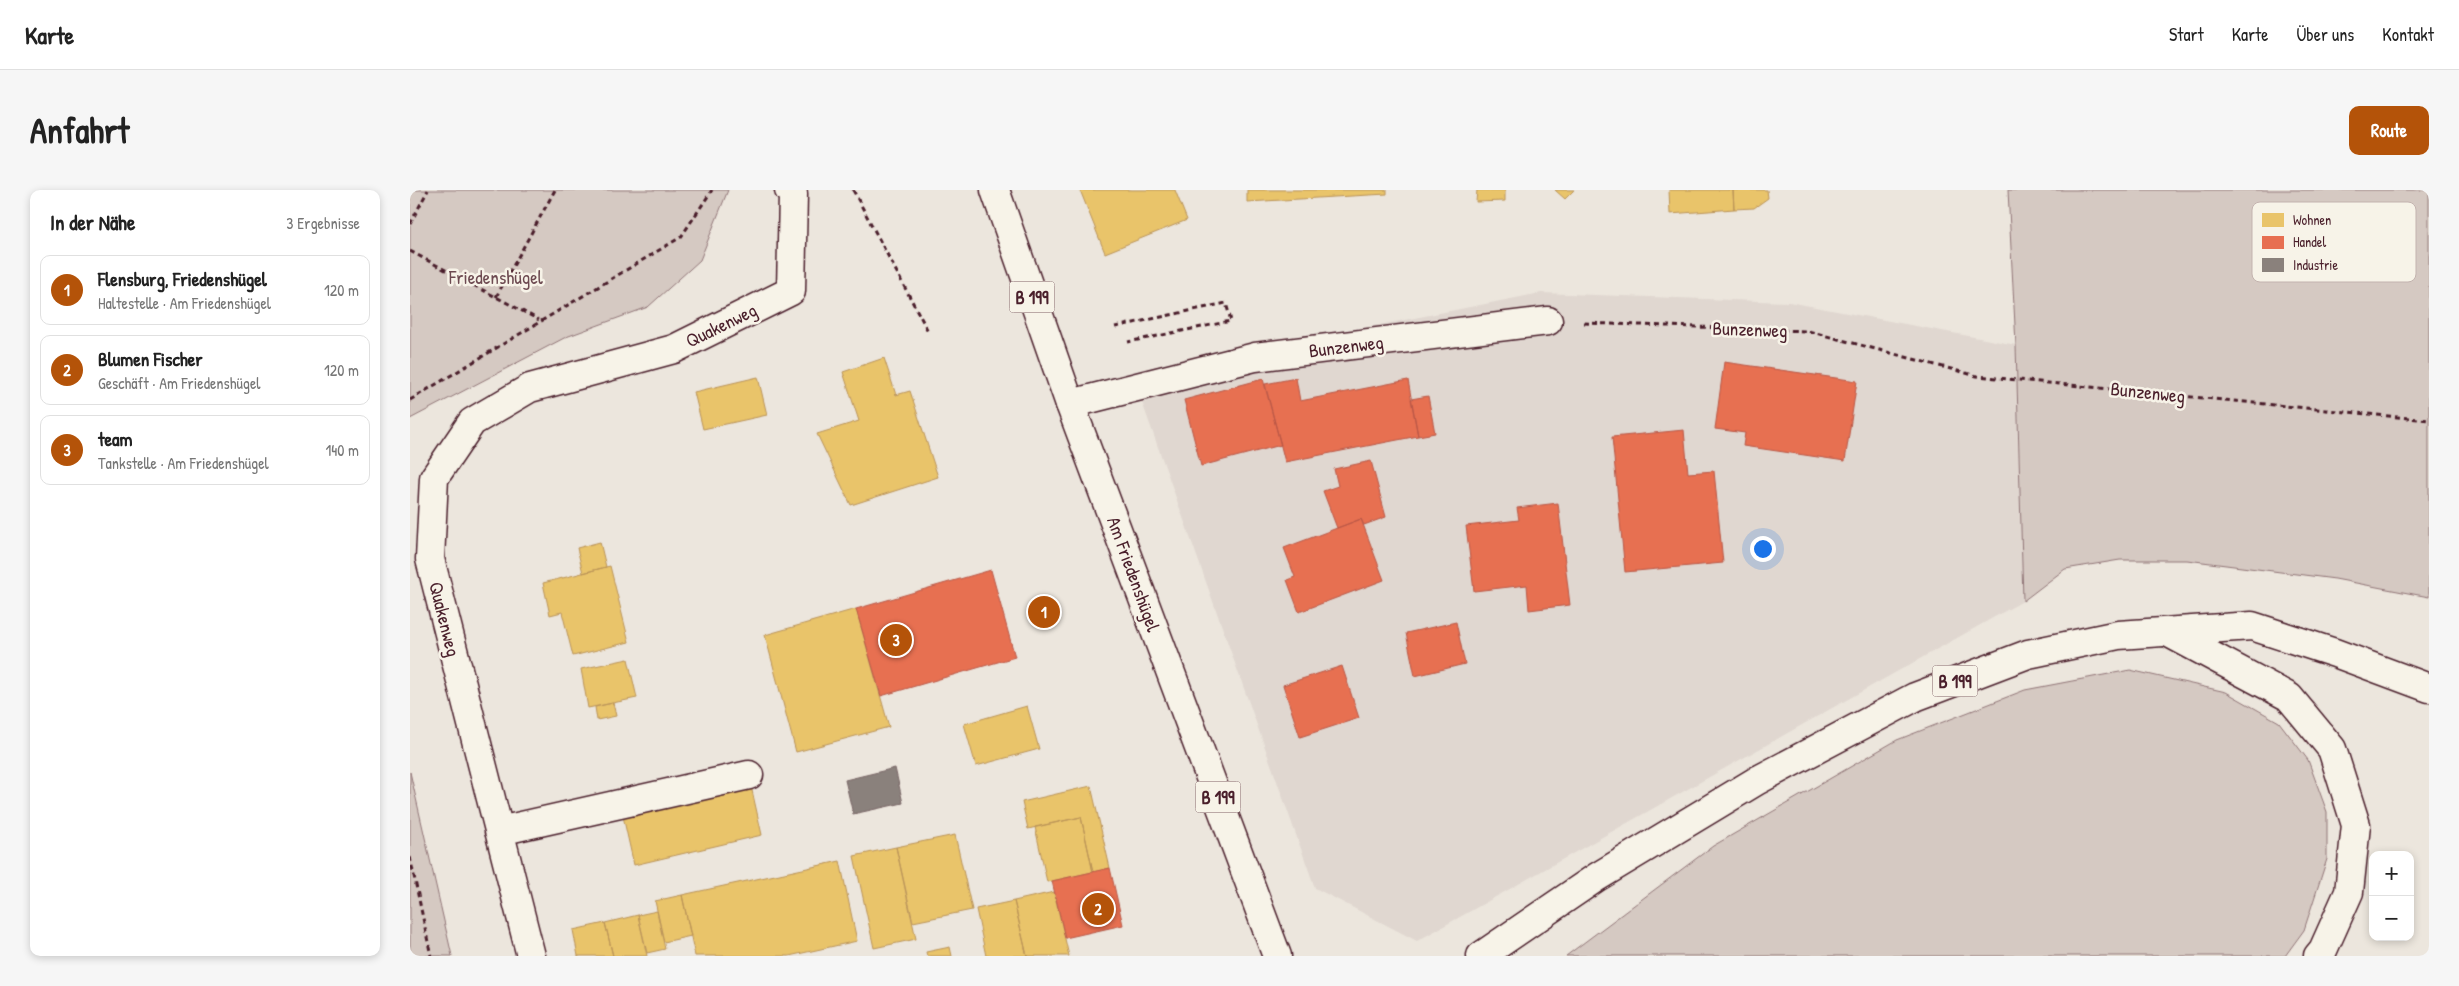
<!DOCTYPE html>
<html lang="de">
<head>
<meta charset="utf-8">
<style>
	:root { --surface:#fff; --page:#f6f6f6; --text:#222; --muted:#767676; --line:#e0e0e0; --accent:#b45309 }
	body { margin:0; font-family:"Patrick Hand",sans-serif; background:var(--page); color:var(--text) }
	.controls { position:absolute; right:15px; bottom:15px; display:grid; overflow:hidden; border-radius:10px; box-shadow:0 2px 8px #0003 }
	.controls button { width:45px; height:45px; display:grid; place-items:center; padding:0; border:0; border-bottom:1px solid var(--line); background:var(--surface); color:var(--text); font:25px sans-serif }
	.you { position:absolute; left:1352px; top:358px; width:18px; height:18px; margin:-12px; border:4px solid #fff; border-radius:50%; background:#1a73e8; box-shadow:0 0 0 8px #1a73e833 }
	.badge { display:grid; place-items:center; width:32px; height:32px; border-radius:50%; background:var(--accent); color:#fff; font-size:16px; font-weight:700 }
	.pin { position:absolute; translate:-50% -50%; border:2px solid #fff; box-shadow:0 1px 5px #0006 }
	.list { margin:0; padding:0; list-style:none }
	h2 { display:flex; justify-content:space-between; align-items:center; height:65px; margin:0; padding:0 20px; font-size:21px }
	h2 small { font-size:16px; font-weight:400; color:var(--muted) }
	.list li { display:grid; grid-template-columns:32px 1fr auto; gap:15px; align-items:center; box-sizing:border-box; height:70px; margin:0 10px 10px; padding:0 10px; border:1px solid var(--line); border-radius:10px }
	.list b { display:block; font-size:19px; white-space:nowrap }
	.list p { margin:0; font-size:16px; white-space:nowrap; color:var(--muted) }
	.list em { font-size:16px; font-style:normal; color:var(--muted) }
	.map { position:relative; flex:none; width:2019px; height:766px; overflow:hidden; border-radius:10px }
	header { display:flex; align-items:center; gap:30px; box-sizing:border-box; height:70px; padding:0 25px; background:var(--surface); border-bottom:1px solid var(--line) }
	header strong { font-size:24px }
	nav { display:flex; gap:28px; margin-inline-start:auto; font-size:18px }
	.intro { display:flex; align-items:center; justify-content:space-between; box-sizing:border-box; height:120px; padding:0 30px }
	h1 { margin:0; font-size:35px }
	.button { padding:12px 22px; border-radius:10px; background:var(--accent); color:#fff; font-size:18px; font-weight:700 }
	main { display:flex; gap:30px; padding:0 30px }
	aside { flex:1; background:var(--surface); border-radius:10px; box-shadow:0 2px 8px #0003 }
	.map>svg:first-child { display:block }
	.built { fill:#e0d7d0 }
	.green { fill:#d5c9c2; stroke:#907476 }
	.homes { fill:#e9c46a; stroke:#b99257 }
	.shops { fill:#e76f51; stroke:#b85746 }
	.industry { fill:#8a817c; stroke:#776464 }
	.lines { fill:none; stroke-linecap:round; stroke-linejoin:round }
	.minor-casing { stroke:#4a1f2b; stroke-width:31 }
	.major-casing { stroke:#4a1f2b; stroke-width:31 }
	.highway-casing { stroke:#4a1f2b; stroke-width:31 }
	.path { stroke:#4a1f2b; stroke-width:3; stroke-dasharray:5 4; stroke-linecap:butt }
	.minor { stroke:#f7f3e8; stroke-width:28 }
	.major { stroke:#f7f3e8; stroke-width:28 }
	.highway { stroke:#f7f3e8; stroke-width:28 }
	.labels { text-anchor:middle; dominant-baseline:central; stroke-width:5; stroke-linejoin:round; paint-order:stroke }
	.shield { fill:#f7f3e8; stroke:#7e5f64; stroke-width:1 }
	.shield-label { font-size:18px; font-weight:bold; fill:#4a1f2b }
	.park-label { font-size:19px; fill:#6d4a51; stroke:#f7f3e8 }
	.street-label { font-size:19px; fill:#4a1f2b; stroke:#f7f3e8 }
	.key { fill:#f7f3e8; stroke:#c3b3af; stroke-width:1 }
	.key-label { font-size:14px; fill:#4a1f2b }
</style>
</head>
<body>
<header>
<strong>Karte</strong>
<nav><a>Start</a><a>Karte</a><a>Über uns</a><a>Kontakt</a></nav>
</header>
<div class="intro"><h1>Anfahrt</h1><a class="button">Route</a></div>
<main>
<aside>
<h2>In der Nähe<small>3 Ergebnisse</small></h2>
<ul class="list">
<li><span class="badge">1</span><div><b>Flensburg, Friedenshügel</b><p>Haltestelle · Am Friedenshügel</p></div><em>120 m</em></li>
<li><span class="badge">2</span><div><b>Blumen Fischer</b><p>Geschäft · Am Friedenshügel</p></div><em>120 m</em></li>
<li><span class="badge">3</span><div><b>team</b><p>Tankstelle · Am Friedenshügel</p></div><em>140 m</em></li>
</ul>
</aside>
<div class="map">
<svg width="2019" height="766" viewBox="0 0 2019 766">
	<rect width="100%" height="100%" fill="#ece6dd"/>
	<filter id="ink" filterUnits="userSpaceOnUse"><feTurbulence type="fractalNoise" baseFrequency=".02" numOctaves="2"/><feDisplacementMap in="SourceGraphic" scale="10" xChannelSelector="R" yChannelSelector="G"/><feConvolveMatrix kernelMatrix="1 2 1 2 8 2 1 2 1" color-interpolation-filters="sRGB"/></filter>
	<g filter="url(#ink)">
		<path class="built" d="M 1131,103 L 1379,112 L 1606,155 L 1613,411 L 1007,751 L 905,698 L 722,184 Z"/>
		<path class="green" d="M 0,0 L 318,0 L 290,70 L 238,117 L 156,147 L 0,229 Z
			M 1598,0 L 2019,0 L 2019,407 L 1925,389 L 1777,370 L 1710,370 L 1655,379 L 1613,411 L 1606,155 Z
			M 1720,480 L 1816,502 L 1869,532 L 1898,570 L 1917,622 L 1917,669 L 1894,740 L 1875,766 L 1156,766 L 1303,656 L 1487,550 L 1615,500 Z
			M 0,582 L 42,766 L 0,766 Z"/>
		<path class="homes" d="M 670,0 L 765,0 L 777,30 L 695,63 Z
			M 837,0 L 977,0 L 977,4 L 837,12 Z
			M 1067,0 L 1095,0 L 1095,11 L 1066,12 Z
			M 1145,0 L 1164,0 L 1155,9 Z
			M 1259,0 L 1323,0 L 1324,19 L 1260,24 Z
			M 1323,0 L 1357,0 L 1358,8 L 1344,18 L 1324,19 Z
			M 474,168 L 486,205 L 500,201 L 528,287 L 441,315 L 407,244 L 449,231 L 433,182 Z
			M 348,187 L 357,225 L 293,239 L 284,202 Z
			M 190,352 L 196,377 L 173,383 L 167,358 Z
			M 200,376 L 219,452 L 163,466 L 152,422 L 140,425 L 133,393 Z
			M 446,419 L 479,537 L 386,562 L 355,445 Z
			M 218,469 L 227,508 L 178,518 L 171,479 Z
			M 203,513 L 206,526 L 187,530 L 185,517 Z
			M 617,516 L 629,559 L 566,576 L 554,534 Z
			M 341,596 L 352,645 L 224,675 L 213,626 Z
			M 681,596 L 700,678 L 683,682 L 671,627 L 618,639 L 612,612 Z
			M 671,627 L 683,682 L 637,692 L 625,637 Z
			M 545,645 L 562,720 L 503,732 L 486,657 Z
			M 486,657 L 506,749 L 464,758 L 444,666 Z
			M 430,671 L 447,751 L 379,766 L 285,766 L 272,705 Z
			M 644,702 L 659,766 L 617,766 L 604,711 Z
			M 272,705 L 281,746 L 254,752 L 245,711 Z
			M 604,711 L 617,766 L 576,766 L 566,719 Z
			M 247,721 L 255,759 L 237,763 L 228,725 Z
			M 228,725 L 237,766 L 203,766 L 195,733 Z
			M 195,733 L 203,766 L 168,766 L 163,740 Z
			M 540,757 L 542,766 L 517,766 L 516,762 Z"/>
		<path class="shops" d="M 1314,172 L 1447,191 L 1435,271 L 1333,256 L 1335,243 L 1305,239 Z
			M 886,188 L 890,211 L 998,190 L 1008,246 L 875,272 L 855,194 Z
			M 853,189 L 871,255 L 791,276 L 774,210 Z
			M 1018,206 L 1025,243 L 1008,246 L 1001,209 Z
			M 1274,240 L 1278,283 L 1304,281 L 1313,373 L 1215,382 L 1202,247 Z
			M 961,271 L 976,327 L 954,335 L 951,329 L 927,338 L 913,301 L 928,296 L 924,279 Z
			M 1148,313 L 1160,415 L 1119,420 L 1117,395 L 1064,401 L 1056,336 L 1109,330 L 1107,318 Z
			M 951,329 L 974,390 L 889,422 L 877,390 L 885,387 L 874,358 Z
			M 581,380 L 605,467 L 471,506 L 446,419 Z
			M 1046,432 L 1055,474 L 1005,486 L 996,443 Z
			M 932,476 L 949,528 L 890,547 L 873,495 Z
			M 700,678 L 713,735 L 655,748 L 642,691 Z"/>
		<path class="industry" d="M 485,578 L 493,613 L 443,624 L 435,590 Z"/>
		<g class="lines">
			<g class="minor-casing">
				<path id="minor" d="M 660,214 L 845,167 L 1138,131
					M 89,641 L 339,585
					M 121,766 L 20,369 L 24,288 L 62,232 L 120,198 L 264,159 L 381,101 L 383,4 L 379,0"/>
			</g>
			<g class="major-casing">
				<path id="major" d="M 585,0 L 660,214 L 867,766"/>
			</g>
			<g class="highway-casing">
				<path id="highway" d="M 1759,443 L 1879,507 L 1922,559 L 1946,635 L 1939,702 L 1913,760 L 1908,766
					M 1071,766 L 1187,687 L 1348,590 L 1505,507 L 1618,464 L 1708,445 L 1842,436 L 1925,463 L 2019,498"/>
			</g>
			<path class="path" d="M 443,0 L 519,143
				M 0,34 L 18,0
				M 0,61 L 129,130
				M 86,107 L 145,0
				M 1174,133 L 1398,141 L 1567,186 L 2019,230
				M 705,137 L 816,113 L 821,131 L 718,152
				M 0,210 L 271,47 L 302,0
				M 0,667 L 21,766"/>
			<use href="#minor" class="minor"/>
			<use href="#major" class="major"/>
			<use href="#highway" class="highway"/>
		</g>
	</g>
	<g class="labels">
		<g class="shield">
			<rect x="599.5" y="91.5" width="45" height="31" rx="4"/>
			<rect x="1522.5" y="475.5" width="45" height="31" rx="4"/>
			<rect x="785.5" y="591.5" width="45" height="31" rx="4"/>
		</g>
		<g class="shield-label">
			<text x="622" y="107">B 199</text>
			<text x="1545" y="491">B 199</text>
			<text x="808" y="607">B 199</text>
		</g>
		<g class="park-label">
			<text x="86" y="87">Friedenshügel</text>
		</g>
		<g class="street-label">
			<text transform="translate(311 135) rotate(-26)">Quakenweg</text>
			<text transform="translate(1340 139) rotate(2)">Bunzenweg</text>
			<text transform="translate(936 156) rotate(-7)">Bunzenweg</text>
			<text transform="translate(1738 202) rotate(6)">Bunzenweg</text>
			<text transform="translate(724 384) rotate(70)">Am Friedenshügel</text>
			<text transform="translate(35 429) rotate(76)">Quakenweg</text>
		</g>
	</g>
	<rect x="1842" y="12" width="164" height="80" rx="8" class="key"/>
	<rect x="1852" y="23" width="22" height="14" fill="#e9c46a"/>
	<rect x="1852" y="46" width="22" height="13" fill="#e76f51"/>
	<rect x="1852" y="68" width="22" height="14" fill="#8a817c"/>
	<g class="key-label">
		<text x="1883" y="35">Wohnen</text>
		<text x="1883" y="57">Handel</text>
		<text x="1883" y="80">Industrie</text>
	</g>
</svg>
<div class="controls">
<button>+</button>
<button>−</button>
</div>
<div class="you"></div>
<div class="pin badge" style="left:634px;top:422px">1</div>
<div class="pin badge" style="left:688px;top:719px">2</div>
<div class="pin badge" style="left:486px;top:450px">3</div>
</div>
</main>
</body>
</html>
